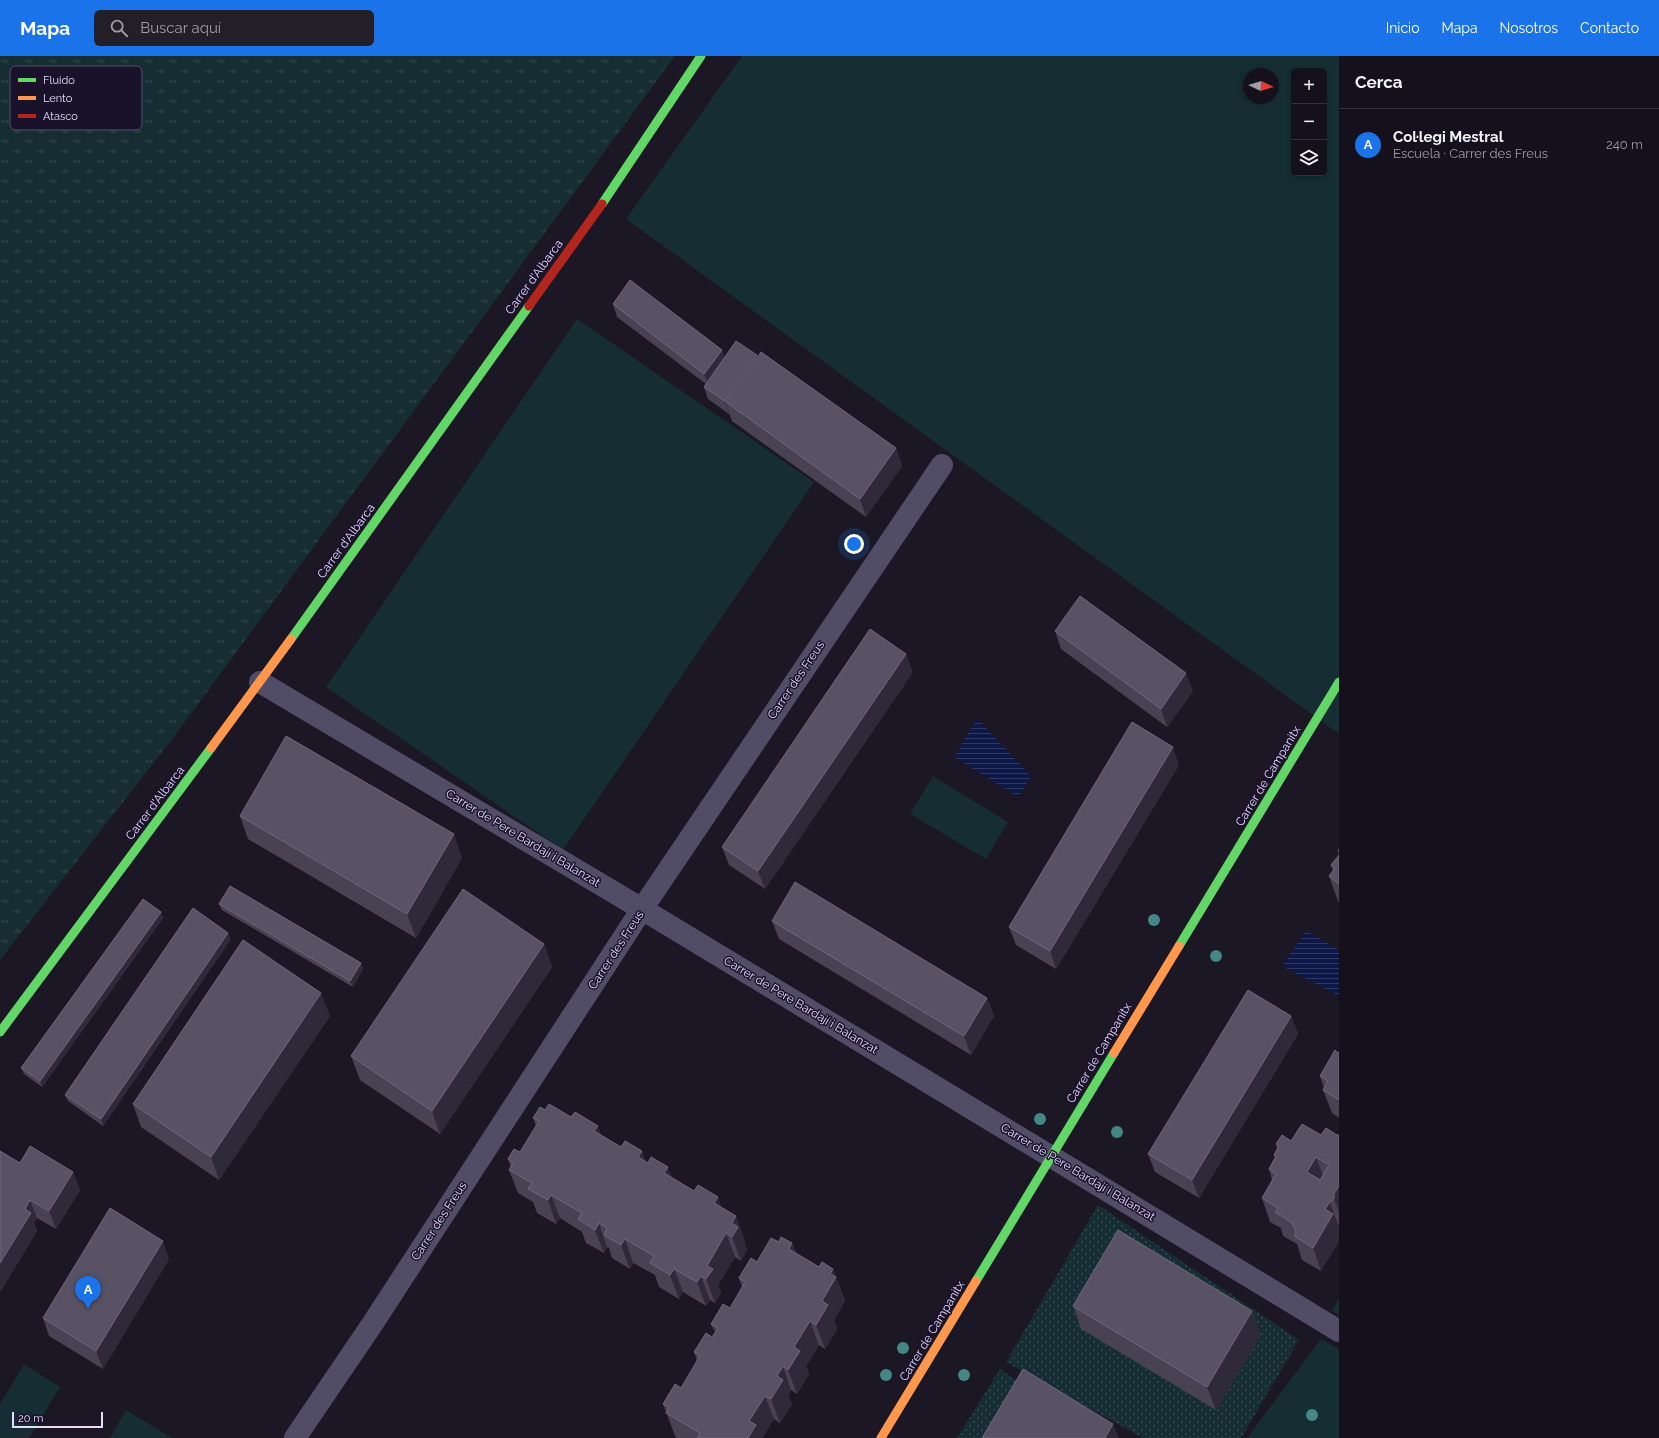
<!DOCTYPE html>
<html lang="es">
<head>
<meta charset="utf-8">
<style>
	:root { --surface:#15111c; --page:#221f29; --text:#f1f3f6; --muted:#9d9da3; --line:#34313b; --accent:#1a73e8 }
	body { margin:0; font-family:Raleway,sans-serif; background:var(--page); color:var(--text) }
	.controls { position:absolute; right:12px; top:12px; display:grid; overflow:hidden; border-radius:6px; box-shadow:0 2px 6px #0003 }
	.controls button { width:36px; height:36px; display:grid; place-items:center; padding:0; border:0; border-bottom:1px solid var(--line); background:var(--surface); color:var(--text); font:20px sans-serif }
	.compass { position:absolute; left:1243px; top:12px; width:36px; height:36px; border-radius:50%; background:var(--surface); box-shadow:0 2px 6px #0003; rotate:94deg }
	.scale { position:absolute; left:12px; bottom:10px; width:91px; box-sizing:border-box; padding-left:4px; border:2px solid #e6dcff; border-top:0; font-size:11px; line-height:14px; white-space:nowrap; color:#e6dcff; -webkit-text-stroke:3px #1a112b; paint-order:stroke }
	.you { position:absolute; left:854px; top:488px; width:14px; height:14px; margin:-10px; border:3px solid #fff; border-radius:50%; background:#1a73e8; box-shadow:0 0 0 6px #1a73e833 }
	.badge { display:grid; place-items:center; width:26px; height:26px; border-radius:50%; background:var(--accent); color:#fff; font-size:13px; font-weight:700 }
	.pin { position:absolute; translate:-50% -33px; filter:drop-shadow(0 1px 2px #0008) }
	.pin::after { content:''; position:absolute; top:21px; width:14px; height:12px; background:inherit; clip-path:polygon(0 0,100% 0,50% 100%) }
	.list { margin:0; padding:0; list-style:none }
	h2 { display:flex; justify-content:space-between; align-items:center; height:52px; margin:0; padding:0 16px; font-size:17px }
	h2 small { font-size:13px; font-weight:400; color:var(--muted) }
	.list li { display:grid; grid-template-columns:26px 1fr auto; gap:12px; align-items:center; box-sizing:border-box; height:72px; padding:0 16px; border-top:1px solid var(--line) }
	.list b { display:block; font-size:15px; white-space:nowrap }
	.list p { margin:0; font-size:13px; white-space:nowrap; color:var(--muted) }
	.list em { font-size:13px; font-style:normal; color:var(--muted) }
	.icon { flex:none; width:22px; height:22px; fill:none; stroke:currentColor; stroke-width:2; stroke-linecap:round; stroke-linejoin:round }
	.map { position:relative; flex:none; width:1339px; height:1382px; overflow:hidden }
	header { display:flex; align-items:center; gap:24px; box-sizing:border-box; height:56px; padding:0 20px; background:var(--accent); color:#fff }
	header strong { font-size:19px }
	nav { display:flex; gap:22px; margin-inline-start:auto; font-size:14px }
	.search { width:280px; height:36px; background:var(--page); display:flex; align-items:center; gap:10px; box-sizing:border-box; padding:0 14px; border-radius:6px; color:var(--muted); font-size:15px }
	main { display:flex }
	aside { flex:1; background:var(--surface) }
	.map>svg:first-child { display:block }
	.grass { fill:url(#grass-tufts) }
	.park { fill:#152d33; fill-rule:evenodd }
	.garden { fill:url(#garden-dots) }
	.water { fill:url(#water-rules) }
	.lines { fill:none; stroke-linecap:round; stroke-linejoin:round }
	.street { stroke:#524d66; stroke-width:22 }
	.fast { stroke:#63d668; stroke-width:9 }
	.slow { stroke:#ff974d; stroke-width:9 }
	.jam { stroke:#b3261e; stroke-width:9 }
	.tree { fill:#458686 }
	.wall { fill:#484253 }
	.shaded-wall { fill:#2f2a39 }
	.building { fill:#595265; stroke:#6f687e; fill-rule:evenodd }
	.labels { text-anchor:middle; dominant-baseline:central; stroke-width:3; stroke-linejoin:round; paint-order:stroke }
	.street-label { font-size:12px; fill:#e6dcff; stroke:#1a112b }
	.key { fill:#1a112b; stroke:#574e6b; stroke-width:1 }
	.key-label { font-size:11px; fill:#e6dcff }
</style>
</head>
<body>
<header>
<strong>Mapa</strong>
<div class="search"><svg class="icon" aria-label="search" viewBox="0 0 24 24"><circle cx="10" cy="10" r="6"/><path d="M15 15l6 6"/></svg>Buscar aquí</div>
<nav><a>Inicio</a><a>Mapa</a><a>Nosotros</a><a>Contacto</a></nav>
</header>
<main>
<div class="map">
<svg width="1339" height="1382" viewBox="0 0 1339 1382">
	<defs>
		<pattern id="grass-tufts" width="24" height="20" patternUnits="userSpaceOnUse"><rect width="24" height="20" fill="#152d33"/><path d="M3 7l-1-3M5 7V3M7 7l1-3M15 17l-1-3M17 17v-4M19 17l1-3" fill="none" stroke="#374b52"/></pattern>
		<pattern id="garden-dots" width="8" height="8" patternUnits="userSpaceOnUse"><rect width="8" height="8" fill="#152d33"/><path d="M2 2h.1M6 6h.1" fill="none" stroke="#374b52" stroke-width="1.8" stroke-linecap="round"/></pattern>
		<pattern id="water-rules" width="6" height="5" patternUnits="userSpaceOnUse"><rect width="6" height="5" fill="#0d1847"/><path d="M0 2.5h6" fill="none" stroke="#303963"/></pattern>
	</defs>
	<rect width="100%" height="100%" fill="#1c1725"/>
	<path class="grass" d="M 0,0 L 675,0 L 176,678 L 0,904 Z"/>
	<path class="park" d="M 742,0 L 1339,0 L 1339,678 L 626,163 ZM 1294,15 L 1324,15 L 1324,117 L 1294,117 ZM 1249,18 L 1273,18 L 1273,42 L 1249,42 Z
		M 577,263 L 814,426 L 563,794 L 326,631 Z
		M 933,720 L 1008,766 L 986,803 L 910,758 Z
		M 1339,1242 L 1339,1259 L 1332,1255 Z
		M 1321,1283 L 1339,1293 L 1339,1382 L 1247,1382 Z
		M 24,1308 L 60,1331 L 29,1382 L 0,1382 L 0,1348 Z
		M 126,1354 L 172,1382 L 110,1382 Z"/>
	<path class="garden" d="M 1098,1149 L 1299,1284 L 1241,1382 L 1143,1382 L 1006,1306 Z
		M 1000,1313 L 1028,1332 L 999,1382 L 957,1382 Z"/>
	<path class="water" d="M 977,662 L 1031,720 L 1019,741 L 954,701 Z
		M 1306,875 L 1339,894 L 1339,940 L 1282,910 Z"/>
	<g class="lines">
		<path class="street" d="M 260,626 L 642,853 L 1339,1275
			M 295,1382 L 373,1267 L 642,853 L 942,409"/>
		<path class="fast" d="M 602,148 L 701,0
			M 291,583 L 529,250
			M 1179,890 L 1339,626
			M 0,976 L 211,692
			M 976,1225 L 1114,997"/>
		<path class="slow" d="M 211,692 L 291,583
			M 1114,997 L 1179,890
			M 881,1382 L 976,1225"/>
		<path class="jam" d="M 529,250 L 602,148"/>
	</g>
	<g class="tree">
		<circle cx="1154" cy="864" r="6"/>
		<circle cx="1216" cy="900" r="6"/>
		<circle cx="1040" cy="1063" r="6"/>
		<circle cx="1117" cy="1076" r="6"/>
		<circle cx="903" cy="1292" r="6"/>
		<circle cx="886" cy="1319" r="6"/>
		<circle cx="964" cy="1319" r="6"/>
		<circle cx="1312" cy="1359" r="6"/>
	</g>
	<path class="wall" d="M 613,248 L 725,301 L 757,299 L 758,301 L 896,392 L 902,410 L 866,461 L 732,365 L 729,357 L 729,358 L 708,343 L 704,331 L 706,328 L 617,261 Z
		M 1055,575 L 1193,635 L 1167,671 L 1061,593 Z
		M 913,616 L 765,833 L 729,809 L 722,791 Z
		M 1179,709 L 1056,913 L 1016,889 L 1009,871 Z
		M 240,760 L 462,802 L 416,882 L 248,783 Z
		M 1339,792 L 1339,848 L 1329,820 L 1333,815 L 1331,809 L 1339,799 L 1337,794 Z
		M 219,848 L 361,907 L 363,913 L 353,931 L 222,854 Z
		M 161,856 L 163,862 L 42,1031 L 24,1018 L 21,1012 Z
		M 772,865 L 987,942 L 994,960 L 971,999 L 779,883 Z
		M 231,883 L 103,1070 L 68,1045 L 65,1039 Z
		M 544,888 L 552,911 L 440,1078 L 360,1024 L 351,1000 Z
		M 330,960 L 219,1124 L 141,1071 L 133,1048 Z
		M 1291,960 L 1298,978 L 1199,1142 L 1155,1116 L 1148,1098 Z
		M 1339,996 L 1339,1062 L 1332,1057 L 1323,1034 L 1324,1032 L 1320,1020 Z
		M 545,1054 L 601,1079 L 621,1091 L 642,1095 L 646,1106 L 721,1151 L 745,1184 L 744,1186 L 747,1194 L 741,1205 L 735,1201 L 718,1229 L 721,1237 L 715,1247 L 710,1244 L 706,1250 L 683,1236 L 679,1243 L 659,1231 L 655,1219 L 633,1207 L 630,1213 L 612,1202 L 609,1192 L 607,1191 L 604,1197 L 586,1187 L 582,1176 L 560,1162 L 556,1168 L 537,1157 L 533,1146 L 518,1137 L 509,1114 L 511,1112 L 508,1103 L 520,1096 L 536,1070 L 533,1062 Z
		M 1321,1079 L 1339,1079 L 1339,1169 L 1338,1170 L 1321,1215 L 1302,1204 L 1297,1188 L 1283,1180 L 1281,1172 L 1270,1166 L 1262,1142 L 1272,1124 L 1269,1113 L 1275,1102 L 1274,1099 L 1277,1093 L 1276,1088 Z
		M 20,1107 L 73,1116 L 80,1134 L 56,1173 L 37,1162 L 34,1166 L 37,1175 L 0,1236 Z
		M 779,1186 L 792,1187 L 796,1197 L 819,1211 L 833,1213 L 845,1245 L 834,1264 L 837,1273 L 825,1293 L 819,1289 L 806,1310 L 809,1318 L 797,1338 L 791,1334 L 788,1339 L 792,1348 L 780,1367 L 774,1363 L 762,1382 L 677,1382 L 675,1380 L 663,1348 L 681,1332 L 697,1305 L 694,1296 L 712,1281 L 715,1276 L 711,1268 L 730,1252 L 742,1231 L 739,1222 Z
		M 169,1203 L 103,1313 L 49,1280 L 43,1262 Z
		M 1073,1250 L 1252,1255 L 1261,1279 L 1216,1354 L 1081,1273 Z"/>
	<path class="shaded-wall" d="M 722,294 L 727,306 L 709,330 L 704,318 Z
		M 757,299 L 762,311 L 726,346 L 729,358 L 725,345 Z
		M 896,392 L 902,410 L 866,461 L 860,443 Z
		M 906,598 L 913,616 L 765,833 L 758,815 Z
		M 1186,617 L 1193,635 L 1167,671 L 1161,653 Z
		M 1173,691 L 1179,709 L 1056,913 L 1050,895 Z
		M 454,778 L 462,802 L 416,882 L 407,858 Z
		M 161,856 L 163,862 L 42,1031 L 40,1025 Z
		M 228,877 L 231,883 L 103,1070 L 101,1063 Z
		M 544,888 L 552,911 L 440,1078 L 432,1055 Z
		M 361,907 L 363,913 L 353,931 L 350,925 Z
		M 321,937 L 330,960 L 219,1124 L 211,1101 Z
		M 987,942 L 994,960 L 971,999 L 964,980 Z
		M 1291,960 L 1298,978 L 1199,1142 L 1192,1124 Z
		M 598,1070 L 606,1093 L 594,1075 Z
		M 642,1095 L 651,1119 L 638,1101 Z
		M 1316,1101 L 1325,1125 L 1316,1139 L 1307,1116 Z
		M 668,1111 L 677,1135 L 664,1117 Z
		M 73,1116 L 80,1134 L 56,1173 L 49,1155 Z
		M 1339,1130 L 1339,1156 L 1334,1143 L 1334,1138 Z
		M 551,1139 L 560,1162 L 556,1168 L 548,1144 Z
		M 718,1141 L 726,1165 L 714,1147 Z
		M 30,1144 L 37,1162 L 34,1166 L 37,1175 L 0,1236 L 0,1207 L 25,1153 Z
		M 1330,1146 L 1338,1169 L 1339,1173 L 1339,1186 L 1321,1215 L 1313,1192 L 1325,1153 Z
		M 736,1160 L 745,1184 L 744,1186 L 747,1194 L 741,1205 L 732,1181 L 732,1167 Z
		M 599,1167 L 607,1191 L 604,1197 L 595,1174 Z
		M 726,1177 L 735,1201 L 718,1229 L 721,1237 L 715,1247 L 706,1223 L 707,1210 Z
		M 625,1183 L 633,1207 L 630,1213 L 621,1189 Z
		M 163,1185 L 169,1203 L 103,1313 L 96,1295 Z
		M 792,1187 L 801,1211 L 789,1193 Z
		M 674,1213 L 683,1236 L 679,1243 L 670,1219 Z
		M 833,1213 L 845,1245 L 834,1264 L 837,1273 L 825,1293 L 816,1269 L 830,1218 Z
		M 701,1220 L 710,1244 L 706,1250 L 697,1226 Z
		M 1252,1255 L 1261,1279 L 1216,1354 L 1207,1331 Z
		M 810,1265 L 819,1289 L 806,1310 L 809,1318 L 797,1338 L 788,1314 L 794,1291 Z
		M 783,1310 L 791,1334 L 788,1339 L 792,1348 L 780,1367 L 771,1343 L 777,1320 Z
		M 765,1340 L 774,1363 L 762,1382 L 748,1382 L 749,1365 Z
		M 1113,1368 L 1119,1382 L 1105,1382 Z"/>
	<path class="building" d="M 630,224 L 722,294 L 704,318 L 613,248 Z
		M 736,285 L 757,299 L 725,345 L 704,331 Z
		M 761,296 L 896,392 L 860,443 L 726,346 Z
		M 1080,540 L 1186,617 L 1161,653 L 1055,575 Z
		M 870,573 L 906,598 L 758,815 L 722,791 Z
		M 1132,666 L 1173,691 L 1050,895 L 1009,871 Z
		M 286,680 L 454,778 L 407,858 L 240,760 Z
		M 1339,799 L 1339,828 L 1329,820 L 1335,812 L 1331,809 Z
		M 795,826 L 987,942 L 964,980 L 772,865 Z
		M 230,830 L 361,907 L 350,925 L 219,848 Z
		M 463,833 L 544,888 L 432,1055 L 351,1000 Z
		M 143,843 L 161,856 L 40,1025 L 21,1012 Z
		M 193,852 L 228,877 L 101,1063 L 65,1039 Z
		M 243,884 L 321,937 L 211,1101 L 133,1048 Z
		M 1248,934 L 1291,960 L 1192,1124 L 1148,1098 Z
		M 1335,994 L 1338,997 L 1339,996 L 1339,1044 L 1323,1034 L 1328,1025 L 1320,1020 Z
		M 549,1048 L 571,1061 L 575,1056 L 598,1070 L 594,1075 L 621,1091 L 625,1085 L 642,1095 L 638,1101 L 648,1107 L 651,1101 L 668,1111 L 664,1117 L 694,1135 L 698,1129 L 718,1141 L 714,1147 L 736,1160 L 732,1167 L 738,1171 L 732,1181 L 726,1177 L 707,1210 L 713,1213 L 706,1223 L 701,1220 L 697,1226 L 674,1213 L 670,1219 L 650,1207 L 654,1200 L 625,1183 L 621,1189 L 604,1179 L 607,1172 L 599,1167 L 595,1174 L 578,1163 L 582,1157 L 551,1139 L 548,1144 L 528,1133 L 532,1127 L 509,1114 L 513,1107 L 508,1103 L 514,1093 L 520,1096 L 539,1065 L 533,1062 L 540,1051 L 545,1054 Z
		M 1302,1068 L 1321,1079 L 1326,1072 L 1337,1079 L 1339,1079 L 1339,1130 L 1334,1138 L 1334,1143 L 1330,1146 L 1325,1153 L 1333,1158 L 1313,1192 L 1294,1180 L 1296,1176 L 1292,1167 L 1275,1156 L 1278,1152 L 1262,1142 L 1276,1118 L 1269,1113 L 1276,1100 L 1274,1099 L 1279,1090 L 1276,1088 L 1282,1079 L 1291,1085 ZM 1316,1101 L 1329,1109 L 1320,1124 L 1307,1116 Z
		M 30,1090 L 73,1116 L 49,1155 L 30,1144 L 25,1153 L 31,1157 L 0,1207 L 0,1095 L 20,1107 Z
		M 110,1152 L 163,1185 L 96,1295 L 43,1262 Z
		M 1118,1174 L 1252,1255 L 1207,1331 L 1073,1250 Z
		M 781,1181 L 792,1187 L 789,1193 L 819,1211 L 822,1206 L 833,1213 L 830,1218 L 836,1221 L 822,1245 L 828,1249 L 816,1269 L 810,1265 L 794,1291 L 800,1295 L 788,1314 L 783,1310 L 777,1320 L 783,1324 L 771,1343 L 765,1340 L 749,1365 L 756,1369 L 748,1382 L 697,1382 L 700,1377 L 666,1357 L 669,1351 L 663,1348 L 675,1328 L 681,1332 L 700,1300 L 694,1296 L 706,1277 L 712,1281 L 718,1272 L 711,1268 L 723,1248 L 730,1252 L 745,1226 L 739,1222 L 751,1202 L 757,1206 L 771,1182 L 779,1186 Z
		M 1023,1313 L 1113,1368 L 1105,1382 L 982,1382 Z"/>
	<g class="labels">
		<g class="street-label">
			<text transform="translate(534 221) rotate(-54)">Carrer d'Albarca</text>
			<text transform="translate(346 485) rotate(-54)">Carrer d'Albarca</text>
			<text transform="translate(796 624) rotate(-56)">Carrer des Freus</text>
			<text transform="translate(1268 720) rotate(-59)">Carrer de Campanitx</text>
			<text transform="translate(155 747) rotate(-53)">Carrer d'Albarca</text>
			<text transform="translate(523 782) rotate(31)">Carrer de Pere Bardají i Balanzat</text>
			<text transform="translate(616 894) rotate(-57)">Carrer des Freus</text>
			<text transform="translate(801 949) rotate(31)">Carrer de Pere Bardají i Balanzat</text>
			<text transform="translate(1099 997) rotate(-59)">Carrer de Campanitx</text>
			<text transform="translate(1078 1116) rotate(31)">Carrer de Pere Bardají i Balanzat</text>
			<text transform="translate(439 1165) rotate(-57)">Carrer des Freus</text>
			<text transform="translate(932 1275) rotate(-59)">Carrer de Campanitx</text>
		</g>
	</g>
	<rect x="10" y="10" width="132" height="64" rx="6" class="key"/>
	<rect x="18" y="22" width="18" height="4" fill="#63d668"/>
	<rect x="18" y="40" width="18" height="4" fill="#ff974d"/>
	<rect x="18" y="58" width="18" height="4" fill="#b3261e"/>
	<g class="key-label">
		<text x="43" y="28">Fluido</text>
		<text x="43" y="46">Lento</text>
		<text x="43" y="64">Atasco</text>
	</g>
</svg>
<div class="controls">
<button>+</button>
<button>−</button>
<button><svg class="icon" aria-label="layers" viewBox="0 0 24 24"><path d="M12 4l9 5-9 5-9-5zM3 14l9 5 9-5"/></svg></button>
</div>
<svg class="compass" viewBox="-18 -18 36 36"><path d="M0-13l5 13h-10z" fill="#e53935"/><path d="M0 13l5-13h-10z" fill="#9d9da3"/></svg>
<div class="scale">20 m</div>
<div class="you"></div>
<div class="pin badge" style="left:88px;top:1253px">A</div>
</div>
<aside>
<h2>Cerca<small></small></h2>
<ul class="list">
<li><span class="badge">A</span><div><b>Col·legi Mestral</b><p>Escuela · Carrer des Freus</p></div><em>240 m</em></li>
</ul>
</aside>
</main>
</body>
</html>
